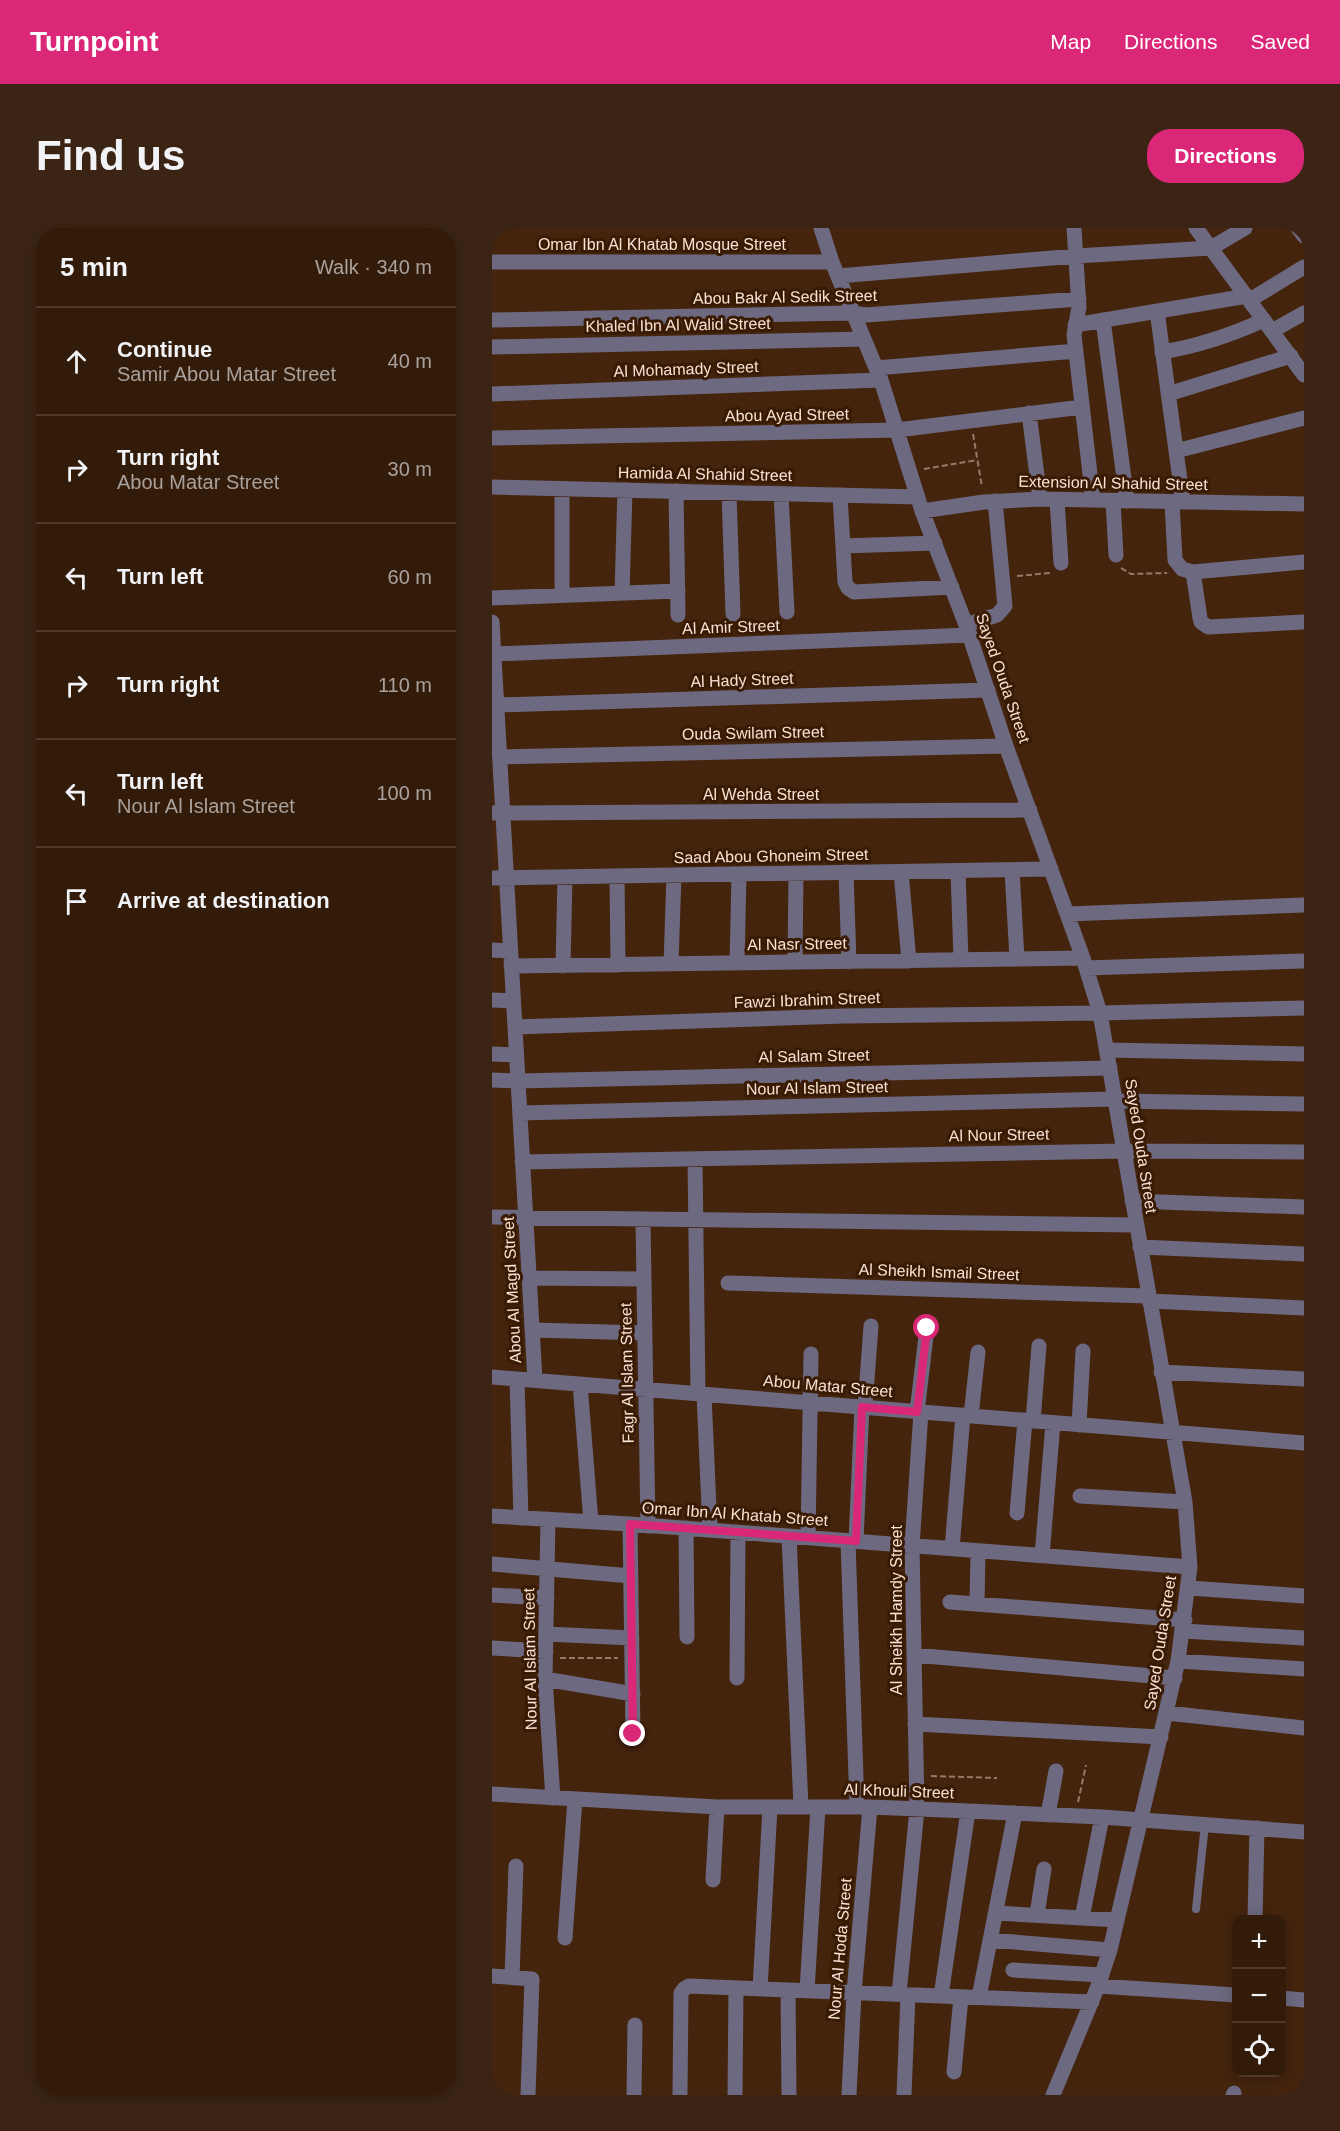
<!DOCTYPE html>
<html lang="en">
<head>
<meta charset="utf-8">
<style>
	:root { --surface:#331b0a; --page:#3b2413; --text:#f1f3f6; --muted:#a9a19c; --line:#4e392b; --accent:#db2777 }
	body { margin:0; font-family:Helvetica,sans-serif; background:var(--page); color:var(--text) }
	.controls { position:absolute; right:18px; bottom:18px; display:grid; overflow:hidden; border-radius:12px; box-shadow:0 3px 15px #0003 }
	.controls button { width:54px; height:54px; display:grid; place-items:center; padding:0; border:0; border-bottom:2px solid var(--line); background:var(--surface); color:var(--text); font:30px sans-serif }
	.stop { position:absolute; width:18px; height:18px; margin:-14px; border:4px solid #db2777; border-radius:50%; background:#fff }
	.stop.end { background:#db2777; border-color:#fff; box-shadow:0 2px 6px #0008 }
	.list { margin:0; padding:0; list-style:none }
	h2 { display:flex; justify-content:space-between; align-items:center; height:78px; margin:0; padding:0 24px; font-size:26px }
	h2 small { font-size:20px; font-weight:400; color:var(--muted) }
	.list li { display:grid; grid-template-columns:39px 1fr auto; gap:18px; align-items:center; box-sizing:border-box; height:108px; padding:0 24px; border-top:2px solid var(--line) }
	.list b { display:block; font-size:22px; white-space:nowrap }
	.list p { margin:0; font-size:20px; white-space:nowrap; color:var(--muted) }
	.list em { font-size:20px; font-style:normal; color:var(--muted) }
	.icon { flex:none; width:33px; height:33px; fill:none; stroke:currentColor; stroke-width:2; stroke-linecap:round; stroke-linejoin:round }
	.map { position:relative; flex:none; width:812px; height:1867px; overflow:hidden; border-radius:24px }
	header { display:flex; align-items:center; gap:36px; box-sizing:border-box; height:84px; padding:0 30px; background:var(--accent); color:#fff }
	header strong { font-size:28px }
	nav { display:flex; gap:33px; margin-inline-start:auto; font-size:21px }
	.intro { display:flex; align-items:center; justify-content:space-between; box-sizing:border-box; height:144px; padding:0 36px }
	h1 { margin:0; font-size:42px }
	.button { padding:15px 27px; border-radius:24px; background:var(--accent); color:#fff; font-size:21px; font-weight:700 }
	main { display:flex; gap:36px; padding:0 36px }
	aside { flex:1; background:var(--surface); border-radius:24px; box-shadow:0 3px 15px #0003 }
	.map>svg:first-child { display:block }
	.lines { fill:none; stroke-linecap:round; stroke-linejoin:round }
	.path { stroke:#957a67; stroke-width:2; stroke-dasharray:6 3; stroke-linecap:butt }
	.service { stroke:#6d6980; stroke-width:8 }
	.minor { stroke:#6d6980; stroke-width:15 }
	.tertiary { stroke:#6d6980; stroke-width:15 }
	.route { stroke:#db2777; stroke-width:8 }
	.labels { text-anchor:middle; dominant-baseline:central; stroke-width:6; stroke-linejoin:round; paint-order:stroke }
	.street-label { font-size:16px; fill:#f8e2d5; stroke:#391a03 }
</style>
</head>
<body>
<header>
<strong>Turnpoint</strong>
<nav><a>Map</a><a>Directions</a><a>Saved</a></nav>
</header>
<div class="intro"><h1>Find us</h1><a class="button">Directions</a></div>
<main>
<aside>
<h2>5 min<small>Walk · 340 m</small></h2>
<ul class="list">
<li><svg class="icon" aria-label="ahead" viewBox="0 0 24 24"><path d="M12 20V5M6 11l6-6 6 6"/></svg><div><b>Continue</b><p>Samir Abou Matar Street</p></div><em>40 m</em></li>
<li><svg class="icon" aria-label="right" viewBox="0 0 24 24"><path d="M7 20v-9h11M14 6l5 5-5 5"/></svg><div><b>Turn right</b><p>Abou Matar Street</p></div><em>30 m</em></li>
<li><svg class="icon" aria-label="left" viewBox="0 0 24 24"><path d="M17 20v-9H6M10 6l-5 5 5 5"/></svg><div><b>Turn left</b></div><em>60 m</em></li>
<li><svg class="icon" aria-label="right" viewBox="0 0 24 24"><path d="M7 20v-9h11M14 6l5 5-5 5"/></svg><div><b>Turn right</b></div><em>110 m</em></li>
<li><svg class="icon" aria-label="left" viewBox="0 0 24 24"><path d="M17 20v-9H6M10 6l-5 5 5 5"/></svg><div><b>Turn left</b><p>Nour Al Islam Street</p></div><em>100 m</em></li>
<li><svg class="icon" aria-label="arrive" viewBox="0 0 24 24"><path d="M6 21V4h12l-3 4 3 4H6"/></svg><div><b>Arrive at destination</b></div></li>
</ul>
</aside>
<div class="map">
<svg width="812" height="1867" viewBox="0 0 812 1867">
	<rect width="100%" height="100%" fill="#44240d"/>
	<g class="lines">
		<path class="path" d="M 481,206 L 490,259
			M 432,241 L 485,232
			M 629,340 L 639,346 L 675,345
			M 525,348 L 558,345
			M 68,1430 L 126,1430
			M 439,1548 L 505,1550
			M 586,1574 L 594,1537"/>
		<path class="service" d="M 704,1681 L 713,1596"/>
		<path class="minor" d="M 329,0 L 340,34 L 389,152 L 430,283 L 474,397 L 514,518 L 591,730 L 608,785 L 693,1274 L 698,1339 L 686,1433 L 618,1722 L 606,1758 L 561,1867
			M 582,0 L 587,79 L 582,107 L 601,272
			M 0,34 L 340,34
			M 346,48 L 584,28 L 719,20 L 753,0
			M 758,72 L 812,39
			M 665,83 L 691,274
			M 0,92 L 361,85 L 374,87 L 587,71
			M 611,92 L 635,273
			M 583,97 L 755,68
			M 780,103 L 812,85
			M 0,119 L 372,111
			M 670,124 C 707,118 739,107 772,92
			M 384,140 L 584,123
			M 0,166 L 389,152
			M 676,166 L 799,128
			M 537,185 L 548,271
			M 0,210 L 405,202 L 590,179
			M 684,223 L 812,190
			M 0,259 L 426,269
			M 70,261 L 70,367
			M 184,263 L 186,387
			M 237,265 L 241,386
			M 289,266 L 295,384
			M 348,267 L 353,354 L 356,360 L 362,364 L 460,359
			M 565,272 L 569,335
			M 621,273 L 624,327
			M 680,274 L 683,332 L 690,341 L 701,344 L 812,334
			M 430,283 L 492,274 L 548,271 L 812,276
			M 351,318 L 443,315
			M 701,344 L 708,390 L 709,394 L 716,399 L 812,394
			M 130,365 L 133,262
			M 0,370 L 186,363
			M 0,394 L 43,1152
			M 474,397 L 505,387 L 513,378 L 503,273
			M 2,426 L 478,407
			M 5,477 L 496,462
			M 8,529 L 514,518
			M 0,585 L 538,582
			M 520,642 L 525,731
			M 466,643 L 469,732
			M 354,644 L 357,734
			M 409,644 L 417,733
			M 125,648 L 126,737
			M 0,650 L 559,641
			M 575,686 L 812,677
			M 0,722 L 19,723
			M 303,734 L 304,645
			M 245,735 L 247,646
			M 179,736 L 182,647
			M 19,738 L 591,730
			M 71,738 L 73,649
			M 594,740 L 812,733
			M 0,772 L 21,773
			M 23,799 L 353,788 L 608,785 L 812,780
			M 615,822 L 812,826
			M 0,826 L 24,827
			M 0,852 L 26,853 L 618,840
			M 624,873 L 812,876
			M 28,885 L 623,871
			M 203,931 L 206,1166
			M 30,934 L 632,923 L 812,924
			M 640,973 L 812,979
			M 0,989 L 644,997
			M 151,992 L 156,1298
			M 648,1019 L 812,1026
			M 37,1050 L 152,1051
			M 236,1055 L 656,1068
			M 657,1073 L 812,1080
			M 40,1102 L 153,1105
			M 669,1144 L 812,1151
			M 0,1149 L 812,1215
			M 25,1151 L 29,1290
			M 88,1156 L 99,1294
			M 212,1166 L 218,1302
			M 373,1179 L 379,1098
			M 425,1184 L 435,1100
			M 479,1188 L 486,1124
			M 541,1193 L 547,1118
			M 587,1197 L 591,1123
			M 588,1268 L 693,1274
			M 525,1285 L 533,1192
			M 0,1288 L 138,1296 L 698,1339
			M 56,1291 L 53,1451 L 61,1570
			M 138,1296 L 141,1506
			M 194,1300 L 195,1409
			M 297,1308 L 309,1579
			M 316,1310 L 319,1126
			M 356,1313 L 365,1579
			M 364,1313 L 370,1179
			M 460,1321 L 471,1187
			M 550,1328 L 561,1195
			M 0,1336 L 139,1348
			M 697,1360 L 812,1368
			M 0,1367 L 55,1370
			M 458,1374 L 693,1392
			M 485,1376 L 486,1323
			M 691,1403 L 812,1410
			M 54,1406 L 140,1410
			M 0,1420 L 54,1423
			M 422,1427 L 683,1450
			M 686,1433 L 812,1441
			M 245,1450 L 246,1304
			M 53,1451 L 141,1466
			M 675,1485 L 812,1500
			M 423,1496 L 669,1509
			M 0,1566 L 225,1579 L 378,1579 L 476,1583 L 610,1589 L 812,1604
			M 556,1587 L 564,1543
			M 221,1652 L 225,1579
			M 504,1685 L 625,1692
			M 545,1687 L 552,1641
			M 590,1690 L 610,1589
			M 763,1692 L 765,1600
			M 73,1710 L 83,1571
			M 498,1712 L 618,1722
			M 521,1742 L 610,1747
			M 0,1748 L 40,1751 L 36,1867
			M 20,1749 L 24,1638
			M 606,1758 L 744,1767
			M 268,1761 L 278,1579
			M 296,1762 L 297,1867
			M 315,1763 L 326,1579
			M 407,1766 L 425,1581 L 420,1318 L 429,1184
			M 449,1768 L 476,1583
			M 487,1769 L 523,1585
			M 790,1770 L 812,1772
			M 462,1844 L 469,1769
			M 142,1867 L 143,1797
			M 188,1867 L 189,1765 L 192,1761 L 197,1758 L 600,1774
			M 243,1867 L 244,1760
			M 357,1867 L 362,1765 L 378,1579
			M 412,1867 L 416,1767
			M 741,1867 L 742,1865"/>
		<path class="tertiary" d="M 704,0 L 812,147
			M 806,0 L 812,8"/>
	</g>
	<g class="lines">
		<path class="route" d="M 141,1506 L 138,1296 L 364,1313 L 370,1179 L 425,1184 L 435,1100"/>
	</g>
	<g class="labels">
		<g class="street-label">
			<text x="170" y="16">Omar Ibn Al Khatab Mosque Street</text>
			<text transform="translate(293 69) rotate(-1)">Abou Bakr Al Sedik Street</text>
			<text transform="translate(186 97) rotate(-1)">Khaled Ibn Al Walid Street</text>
			<text transform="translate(194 141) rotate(-2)">Al Mohamady Street</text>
			<text transform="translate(295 187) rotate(-1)">Abou Ayad Street</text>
			<text transform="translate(213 246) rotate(1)">Hamida Al Shahid Street</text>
			<text transform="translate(621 255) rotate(1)">Extension Al Shahid Street</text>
			<text transform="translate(239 399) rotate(-2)">Al Amir Street</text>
			<text transform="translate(511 450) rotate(71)">Sayed Ouda Street</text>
			<text transform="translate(250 452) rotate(-2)">Al Hady Street</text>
			<text transform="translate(261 505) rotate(-1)">Ouda Swilam Street</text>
			<text x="269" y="566">Al Wehda Street</text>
			<text transform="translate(279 628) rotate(-1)">Saad Abou Ghoneim Street</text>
			<text transform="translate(305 716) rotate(-1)">Al Nasr Street</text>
			<text transform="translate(315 772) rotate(-2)">Fawzi Ibrahim Street</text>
			<text transform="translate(322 828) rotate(-1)">Al Salam Street</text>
			<text transform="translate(325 860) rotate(-1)">Nour Al Islam Street</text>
			<text transform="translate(507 907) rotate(-1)">Al Nour Street</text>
			<text transform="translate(649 918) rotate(81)">Sayed Ouda Street</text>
			<text transform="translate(447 1044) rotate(2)">Al Sheikh Ismail Street</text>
			<text transform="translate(20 1062) rotate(-93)">Abou Al Magd Street</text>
			<text transform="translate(135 1145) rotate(-91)">Fagr Al Islam Street</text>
			<text transform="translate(336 1158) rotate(5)">Abou Matar Street</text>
			<text transform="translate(243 1286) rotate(4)">Omar Ibn Al Khatab Street</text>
			<text transform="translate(404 1382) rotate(-90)">Al Sheikh Hamdy Street</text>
			<text transform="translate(668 1415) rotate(-81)">Sayed Ouda Street</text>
			<text transform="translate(38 1431) rotate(-91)">Nour Al Islam Street</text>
			<text transform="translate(407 1563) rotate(2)">Al Khouli Street</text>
			<text transform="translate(348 1721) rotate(-85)">Nour Al Hoda Street</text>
		</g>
	</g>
</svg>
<div class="controls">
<button>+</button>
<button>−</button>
<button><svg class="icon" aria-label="locate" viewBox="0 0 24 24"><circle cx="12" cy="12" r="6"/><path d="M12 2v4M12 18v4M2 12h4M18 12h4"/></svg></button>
</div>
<div class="stop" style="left:435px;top:1100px"></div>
<div class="stop end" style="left:141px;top:1506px"></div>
</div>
</main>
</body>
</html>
